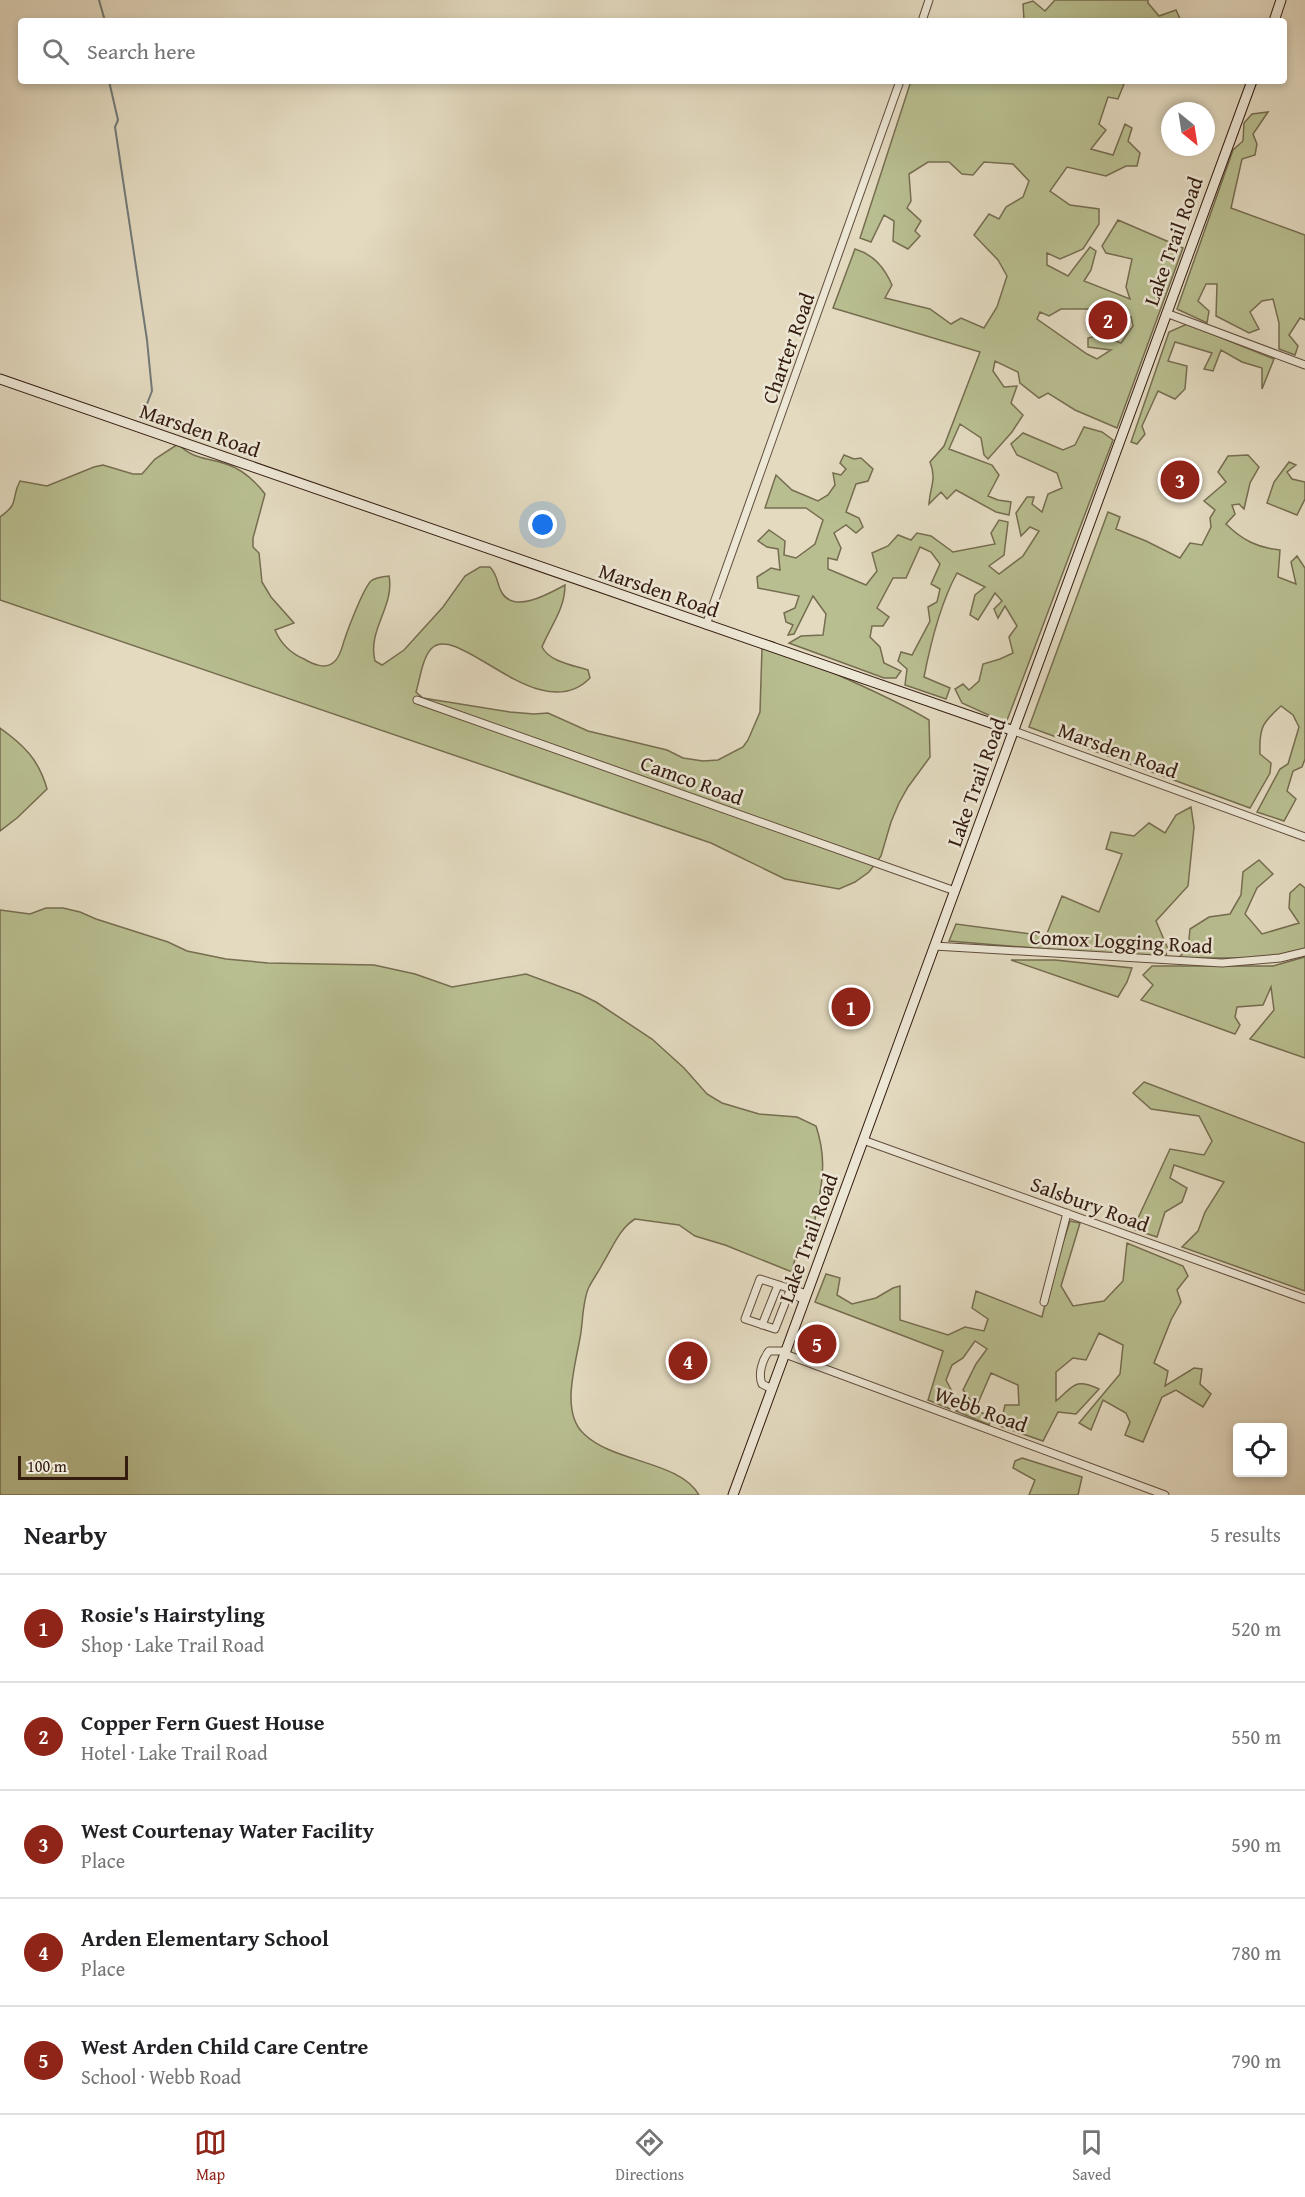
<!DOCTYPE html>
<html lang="en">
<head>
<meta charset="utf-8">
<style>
	:root { --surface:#fff; --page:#f6f6f6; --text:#202124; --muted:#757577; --line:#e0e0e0; --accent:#8f2418 }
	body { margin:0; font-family:"Gentium Book Plus",serif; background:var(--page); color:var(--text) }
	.controls { position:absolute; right:18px; bottom:18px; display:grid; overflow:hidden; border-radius:6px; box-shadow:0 3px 9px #0003 }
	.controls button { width:54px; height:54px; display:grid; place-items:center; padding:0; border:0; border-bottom:2px solid var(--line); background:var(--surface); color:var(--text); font:30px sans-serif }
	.compass { position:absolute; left:1161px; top:102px; width:54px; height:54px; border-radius:50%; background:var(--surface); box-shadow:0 3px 9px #0003; rotate:150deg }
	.scale { position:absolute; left:18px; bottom:15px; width:110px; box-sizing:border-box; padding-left:6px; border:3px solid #341c0f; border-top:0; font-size:16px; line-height:21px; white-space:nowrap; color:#341c0f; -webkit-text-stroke:4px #ede7d6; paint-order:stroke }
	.you { position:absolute; left:543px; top:525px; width:21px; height:21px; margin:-15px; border:4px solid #fff; border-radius:50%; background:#1a73e8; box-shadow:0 0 0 9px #1a73e833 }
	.badge { display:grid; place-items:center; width:39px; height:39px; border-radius:50%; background:var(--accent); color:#fff; font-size:20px; font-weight:700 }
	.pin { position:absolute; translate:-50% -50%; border:3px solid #fff; box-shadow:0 2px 6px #0006 }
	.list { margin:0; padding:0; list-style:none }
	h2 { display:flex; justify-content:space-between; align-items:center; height:78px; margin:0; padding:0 24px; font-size:26px }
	h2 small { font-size:20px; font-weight:400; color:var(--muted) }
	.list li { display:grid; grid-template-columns:39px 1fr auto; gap:18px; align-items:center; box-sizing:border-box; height:108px; padding:0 24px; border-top:2px solid var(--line) }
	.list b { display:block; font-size:22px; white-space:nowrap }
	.list p { margin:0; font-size:20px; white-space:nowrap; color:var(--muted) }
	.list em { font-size:20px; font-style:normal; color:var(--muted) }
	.icon { flex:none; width:33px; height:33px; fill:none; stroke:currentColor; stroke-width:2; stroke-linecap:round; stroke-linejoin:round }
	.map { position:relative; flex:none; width:1305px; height:1495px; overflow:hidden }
	.search { position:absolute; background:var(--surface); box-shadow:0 3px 9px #0003; left:18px; right:18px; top:18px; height:66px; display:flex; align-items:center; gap:15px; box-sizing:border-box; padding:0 21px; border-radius:6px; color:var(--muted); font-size:22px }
	.sheet { height:618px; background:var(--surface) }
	nav { display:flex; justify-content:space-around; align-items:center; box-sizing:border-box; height:84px; border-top:2px solid var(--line); background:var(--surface); font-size:16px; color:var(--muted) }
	nav a { display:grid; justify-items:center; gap:3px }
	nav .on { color:var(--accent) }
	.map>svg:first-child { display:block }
	.green { fill:#b8be90; stroke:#766d50; stroke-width:1.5; fill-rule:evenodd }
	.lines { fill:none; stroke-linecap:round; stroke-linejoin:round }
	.stream { stroke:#717a78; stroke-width:2 }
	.street-casing { stroke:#604c3b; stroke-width:9 }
	.secondary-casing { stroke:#341c0f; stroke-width:11 }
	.street { stroke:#ede7d6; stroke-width:7 }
	.secondary { stroke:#ede7d6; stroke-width:9 }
	.labels { text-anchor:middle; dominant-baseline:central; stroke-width:5; stroke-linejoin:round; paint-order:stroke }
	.street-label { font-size:21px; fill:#341c0f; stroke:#ede7d6 }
</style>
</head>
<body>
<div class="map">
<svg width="1305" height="1495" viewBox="0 0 1305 1495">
	<rect width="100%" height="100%" fill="#e3dac0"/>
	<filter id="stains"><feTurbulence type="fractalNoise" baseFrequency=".00333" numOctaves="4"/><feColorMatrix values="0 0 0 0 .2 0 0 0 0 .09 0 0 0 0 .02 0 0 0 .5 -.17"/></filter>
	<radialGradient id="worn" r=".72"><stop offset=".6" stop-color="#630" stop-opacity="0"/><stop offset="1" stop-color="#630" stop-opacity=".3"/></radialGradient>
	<path class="green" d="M 1055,0 L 1148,0 L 1148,3 L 1159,16 L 1176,10 L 1181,21 L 1022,21 L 1024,20 L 1023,4 L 1033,1 L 1045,11 Z
		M 911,81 L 1116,81 L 1124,84 L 1118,99 L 1108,97 L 1099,124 L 1106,130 L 1091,149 L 1113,155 L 1125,124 L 1132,128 L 1128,141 L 1140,153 L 1137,166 L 1126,166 L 1106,176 L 1067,167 L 1050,191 L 1070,205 L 1099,209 L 1099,224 L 1083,249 L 1060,259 L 1047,253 L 1047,265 L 1068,276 L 1090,247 L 1096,251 L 1091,270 L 1084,281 L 1130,299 L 1126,287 L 1132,259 L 1106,253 L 1102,246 L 1118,220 L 1183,248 L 1117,428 L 1075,410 L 1048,393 L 1039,398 L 1020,383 L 1018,372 L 995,361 L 993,371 L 1004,387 L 1017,386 L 1011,403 L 1023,415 L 1012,432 L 988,459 L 984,455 L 981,438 L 960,424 L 949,449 L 992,465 L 999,475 L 988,496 L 998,500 L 1011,502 L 1009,515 L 996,512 L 956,490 L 947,499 L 941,492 L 929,504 C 930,487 937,479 930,462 L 944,446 L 980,352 L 833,308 L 855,249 C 874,255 884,267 892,285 L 885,298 L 930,309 L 951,324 L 961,318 L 984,328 L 997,307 L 1007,276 L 998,260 L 974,235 L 989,214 L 999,219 L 1006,207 L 1023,197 L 1029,181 L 1013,164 L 984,162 L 973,175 L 962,174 L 949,162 L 928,162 L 909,174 L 911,201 L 907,208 L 921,221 L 915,231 L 920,236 L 908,249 L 893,241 L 894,221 L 884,215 L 871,242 L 860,238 ZM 1061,309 L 1096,309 L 1131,317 L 1133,326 L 1121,343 L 1100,335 L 1088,338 L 1088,347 L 1111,350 L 1097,359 L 1087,354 L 1037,319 L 1040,312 L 1049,316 Z
		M 1268,112 L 1253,134 L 1257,144 L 1255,155 L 1242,159 L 1231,208 L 1305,235 L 1305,320 L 1300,318 L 1289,335 L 1298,346 L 1295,355 L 1279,349 L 1279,323 L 1273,299 L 1262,301 L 1250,312 L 1259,329 L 1249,333 L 1216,316 L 1217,284 L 1206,284 L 1198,301 L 1209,311 L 1207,323 L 1177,309 L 1233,150 L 1243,141 L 1244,123 L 1252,114 Z
		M 1187,324 L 1274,359 L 1262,389 L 1262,368 L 1242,362 L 1221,350 L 1213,371 L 1204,369 L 1212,353 L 1175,342 L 1168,361 L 1187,366 L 1185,389 L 1175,399 L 1158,391 L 1142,426 L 1145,434 L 1137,444 L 1131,442 L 1169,332 Z
		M 1084,427 L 1102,432 L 1113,440 L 1006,723 L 962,703 L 955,689 L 963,684 L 969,690 L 979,681 L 983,664 L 1000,659 L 1013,653 L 1009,637 L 1017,626 L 1005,606 L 998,618 L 994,609 L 1002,601 L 995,593 L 978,620 L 970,615 L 975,595 L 985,587 L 957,573 C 940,604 931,641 924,677 L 950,688 L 946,699 L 905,685 L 907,669 L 898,661 L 901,652 L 912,655 L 930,621 L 928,607 L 937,602 L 940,589 L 931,584 L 940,564 L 931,552 L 920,547 L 906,578 L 893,578 L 877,608 L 889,617 L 883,626 L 872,626 L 870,637 L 880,647 L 884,663 L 901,671 L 896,678 L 884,678 L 789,643 L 801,636 L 823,635 L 826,614 L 813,596 L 794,634 L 788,635 L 793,625 L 786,622 L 784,613 L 795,608 L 799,596 L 758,588 L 757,577 L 771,568 L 780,570 L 778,549 L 767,547 L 758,541 L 769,530 L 785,541 L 784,555 L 796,558 L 815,544 L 823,520 L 806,508 L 765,508 L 776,475 L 792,490 L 818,501 L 828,495 L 835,485 L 833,473 L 841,475 L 846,469 L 840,463 L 844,455 L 854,459 L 861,458 L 873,469 L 868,481 L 856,484 L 846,512 L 859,518 L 863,527 L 856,533 L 846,525 L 834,533 L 841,548 L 837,560 L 828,558 L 828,569 L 866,585 L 877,571 L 872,553 L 888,546 L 898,535 L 911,540 L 917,533 L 931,536 L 953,552 L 995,544 L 991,533 L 999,520 L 1008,522 L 1004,555 L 989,566 L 999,574 L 1023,556 L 1039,531 L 1030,527 L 1021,536 L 1016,513 L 1027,497 L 1034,497 L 1032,504 L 1042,512 L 1048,494 L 1062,488 L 1057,473 L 1017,455 L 1011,444 L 1023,433 L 1063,450 L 1075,445 Z
		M 178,444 C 194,460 206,457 226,464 C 242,469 255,481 265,494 L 253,538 L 253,547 L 259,553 L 262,582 L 271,597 L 294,623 L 275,630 C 281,644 290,653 304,659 C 312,664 326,670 334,662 C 340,657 342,648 344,641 C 348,629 363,589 371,581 C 376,577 383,577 389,576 C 395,606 367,630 375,661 L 382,665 L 404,650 L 443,607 L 465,576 L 480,567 L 490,567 C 499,577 496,583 502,593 C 515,614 550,593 565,585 C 565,609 551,625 542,647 C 550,662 572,665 588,670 L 590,678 C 539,730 458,620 431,649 C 422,659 420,679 416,692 L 423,698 L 510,712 L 534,714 L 548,713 L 588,731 L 667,750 L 683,758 L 703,761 L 718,760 L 743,747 L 748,740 L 760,712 L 762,648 L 765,640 L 773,642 C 823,672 880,690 929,720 L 930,757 L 908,787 L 899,803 L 891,822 L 881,856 L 869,872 L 855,882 L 839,889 L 785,879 L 711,843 L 0,600 L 0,517 C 21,502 10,499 20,481 L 47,486 L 94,467 L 103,465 L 133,474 L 142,474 L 155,459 Z
		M 1248,455 L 1259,467 L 1250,483 L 1244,509 L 1239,504 L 1232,505 L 1235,514 L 1226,524 C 1242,540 1258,548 1280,550 L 1278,577 L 1296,584 L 1291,562 L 1297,556 L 1305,568 L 1305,759 L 1302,767 L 1293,771 L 1287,791 L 1296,799 L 1284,821 L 1257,812 L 1280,769 L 1288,764 L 1299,727 L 1293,715 L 1281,706 C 1262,723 1259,728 1260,754 L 1271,763 L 1270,773 L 1250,808 L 1029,727 L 1108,512 L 1120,517 L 1116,529 L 1146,541 L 1180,558 L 1190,543 L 1202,545 L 1211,527 L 1210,518 L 1215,510 L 1204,501 L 1226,482 L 1218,472 L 1228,456 Z
		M 1289,462 L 1296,465 L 1287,472 L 1292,479 L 1305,482 L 1305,499 L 1297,515 L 1267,503 L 1274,482 Z
		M 0,728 C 24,745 39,760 47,789 L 17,818 L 0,831 Z
		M 1191,807 L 1194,827 L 1188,886 L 1156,921 L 1168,949 L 1165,959 L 949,941 L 956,924 L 1046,936 L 1062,896 L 1099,912 L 1122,854 L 1106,849 L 1111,832 L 1134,836 L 1149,823 L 1165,833 L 1176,815 Z
		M 1259,860 L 1273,874 L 1257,888 L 1245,914 L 1262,934 L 1299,923 L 1289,908 L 1290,893 L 1300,884 L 1305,888 L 1305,949 L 1271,958 L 1178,958 L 1188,949 L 1190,929 L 1209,917 L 1230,914 L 1241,895 L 1243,872 Z
		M 46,908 L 63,908 L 80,912 L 96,919 L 168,942 L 187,951 L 226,959 L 268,963 L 374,965 L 415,974 L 452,987 L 526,974 L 580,994 L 596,1002 L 652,1039 L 684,1068 L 707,1094 L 722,1103 L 759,1114 L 797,1117 L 816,1126 C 825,1153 824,1175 818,1203 C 816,1211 816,1219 813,1226 C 805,1242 794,1254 792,1272 L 725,1245 L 695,1236 L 679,1225 L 635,1219 C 619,1229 613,1247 603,1263 C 599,1271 593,1279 589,1287 C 583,1299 583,1318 581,1332 C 577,1361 559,1411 584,1434 C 614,1463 680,1461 699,1495 L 0,1495 L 0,910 L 30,914 Z
		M 1305,957 L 1305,1058 L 1250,1039 L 1274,1010 L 1271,987 L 1263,1005 L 1237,1007 L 1235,1017 L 1240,1025 L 1235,1034 L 1141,1000 L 1153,985 L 1143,975 L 1152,966 L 1273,966 Z
		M 1011,960 L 1055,960 L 1132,968 L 1127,982 L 1118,997 Z
		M 1144,1082 L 1305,1143 L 1305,1291 L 1182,1247 L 1198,1231 L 1205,1212 L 1224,1182 L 1174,1165 L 1170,1178 L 1187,1188 L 1182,1202 L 1165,1212 L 1157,1237 L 1133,1229 L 1170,1149 L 1204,1155 L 1212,1141 L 1199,1116 L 1151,1109 L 1133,1093 Z
		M 1070,1221 L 1080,1223 L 1061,1286 L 1073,1306 L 1104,1301 L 1123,1281 L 1127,1243 L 1183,1266 L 1188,1276 L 1177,1290 L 1181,1302 L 1171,1320 L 1154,1363 L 1168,1371 L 1165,1386 L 1194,1368 L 1202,1369 L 1200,1384 L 1211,1394 L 1203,1407 L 1176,1390 L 1162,1397 L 1143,1442 L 1125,1435 L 1130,1422 L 1126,1413 L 1103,1400 L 1091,1430 L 1079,1423 L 1120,1374 L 1123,1345 L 1099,1333 L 1086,1360 L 1073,1358 L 1056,1372 L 1056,1401 C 1073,1387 1074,1377 1099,1389 L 1076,1414 L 1058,1412 L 1043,1441 L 1000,1426 L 1005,1405 L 1019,1405 L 1018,1385 L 991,1373 L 975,1410 L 992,1417 L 989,1425 L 956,1411 L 970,1400 L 963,1390 L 976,1364 L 987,1349 L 975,1341 L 963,1358 L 952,1365 L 946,1380 L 955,1397 L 950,1409 L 928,1400 L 943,1351 L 815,1302 L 826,1274 L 840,1278 L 837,1295 L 852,1304 L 876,1298 L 893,1288 L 900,1286 L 900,1320 L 948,1335 L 965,1327 L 984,1331 L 988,1319 L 972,1308 L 976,1291 L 1042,1317 L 1051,1280 Z
		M 1022,1458 L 1082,1477 L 1078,1495 L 1029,1495 L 1035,1480 L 1013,1468 L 1015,1461 Z"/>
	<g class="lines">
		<path class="stream" d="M 99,0 L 105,21
			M 109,81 L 118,120 L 115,127 L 147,340 L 152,391 L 145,409"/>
		<g class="street-casing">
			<path id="street" d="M 922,21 L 929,0
				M 1166,313 L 1305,365
				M 706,625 L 900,81
				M 417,700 L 955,891
				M 1014,731 L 1305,837
				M 934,946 L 1222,963 L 1280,958 L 1305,952
				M 863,1140 L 1305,1299
				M 805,1300 L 789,1293 L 775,1329 L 745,1319 L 760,1279 L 807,1294
				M 1044,1302 L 1067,1213
				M 762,1325 L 778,1285
				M 785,1354 L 1165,1495
				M 772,1389 L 762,1384 C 758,1374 762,1360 769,1351 L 786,1351"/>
		</g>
		<g class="secondary-casing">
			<path id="secondary" d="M 1274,21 L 1281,0
				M 0,379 L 1014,731
				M 733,1495 L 1252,81"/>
		</g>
		<use href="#street" class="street"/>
		<use href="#secondary" class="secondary"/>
	</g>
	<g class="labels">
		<g class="street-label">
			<text transform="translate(1173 241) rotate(-70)">Lake Trail Road</text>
			<text transform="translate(788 348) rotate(-70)">Charter Road</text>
			<text transform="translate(200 430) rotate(19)">Marsden Road</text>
			<text transform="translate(659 590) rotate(19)">Marsden Road</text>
			<text transform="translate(1118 750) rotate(20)">Marsden Road</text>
			<text transform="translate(692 780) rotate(20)">Camco Road</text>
			<text transform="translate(976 782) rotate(-70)">Lake Trail Road</text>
			<text transform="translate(1121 941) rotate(3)">Comox Logging Road</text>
			<text transform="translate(1090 1204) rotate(20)">Salsbury Road</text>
			<text transform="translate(808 1238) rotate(-70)">Lake Trail Road</text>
			<text transform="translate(981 1409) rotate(20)">Webb Road</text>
		</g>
	</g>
	<rect width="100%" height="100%" filter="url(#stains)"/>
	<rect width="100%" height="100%" fill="url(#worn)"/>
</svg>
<div class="controls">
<button><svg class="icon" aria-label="locate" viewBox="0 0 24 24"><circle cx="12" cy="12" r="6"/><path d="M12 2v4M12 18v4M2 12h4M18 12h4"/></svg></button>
</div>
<svg class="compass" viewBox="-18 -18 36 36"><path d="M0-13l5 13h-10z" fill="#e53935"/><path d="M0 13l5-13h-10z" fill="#757577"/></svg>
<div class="scale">100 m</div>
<div class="you"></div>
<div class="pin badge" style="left:851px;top:1007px">1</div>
<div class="pin badge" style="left:1108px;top:320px">2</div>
<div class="pin badge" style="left:1180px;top:480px">3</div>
<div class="pin badge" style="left:688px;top:1361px">4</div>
<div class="pin badge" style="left:817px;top:1344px">5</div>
<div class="search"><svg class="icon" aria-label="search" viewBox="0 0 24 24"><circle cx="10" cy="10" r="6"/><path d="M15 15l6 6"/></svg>Search here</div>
</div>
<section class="sheet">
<h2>Nearby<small>5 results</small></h2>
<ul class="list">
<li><span class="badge">1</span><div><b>Rosie's Hairstyling</b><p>Shop · Lake Trail Road</p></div><em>520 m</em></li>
<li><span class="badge">2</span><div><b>Copper Fern Guest House</b><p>Hotel · Lake Trail Road</p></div><em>550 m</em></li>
<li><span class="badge">3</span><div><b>West Courtenay Water Facility</b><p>Place</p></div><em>590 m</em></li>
<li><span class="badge">4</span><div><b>Arden Elementary School</b><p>Place</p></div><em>780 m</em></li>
<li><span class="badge">5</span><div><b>West Arden Child Care Centre</b><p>School · Webb Road</p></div><em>790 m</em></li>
</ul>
</section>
<nav>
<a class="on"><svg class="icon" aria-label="map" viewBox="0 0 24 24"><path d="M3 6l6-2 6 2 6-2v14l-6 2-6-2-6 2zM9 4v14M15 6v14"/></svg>Map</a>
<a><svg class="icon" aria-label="directions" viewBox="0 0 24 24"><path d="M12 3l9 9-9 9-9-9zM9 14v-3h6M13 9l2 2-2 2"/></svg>Directions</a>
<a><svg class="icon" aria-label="saved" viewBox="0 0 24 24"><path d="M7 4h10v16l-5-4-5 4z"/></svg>Saved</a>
</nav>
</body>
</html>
